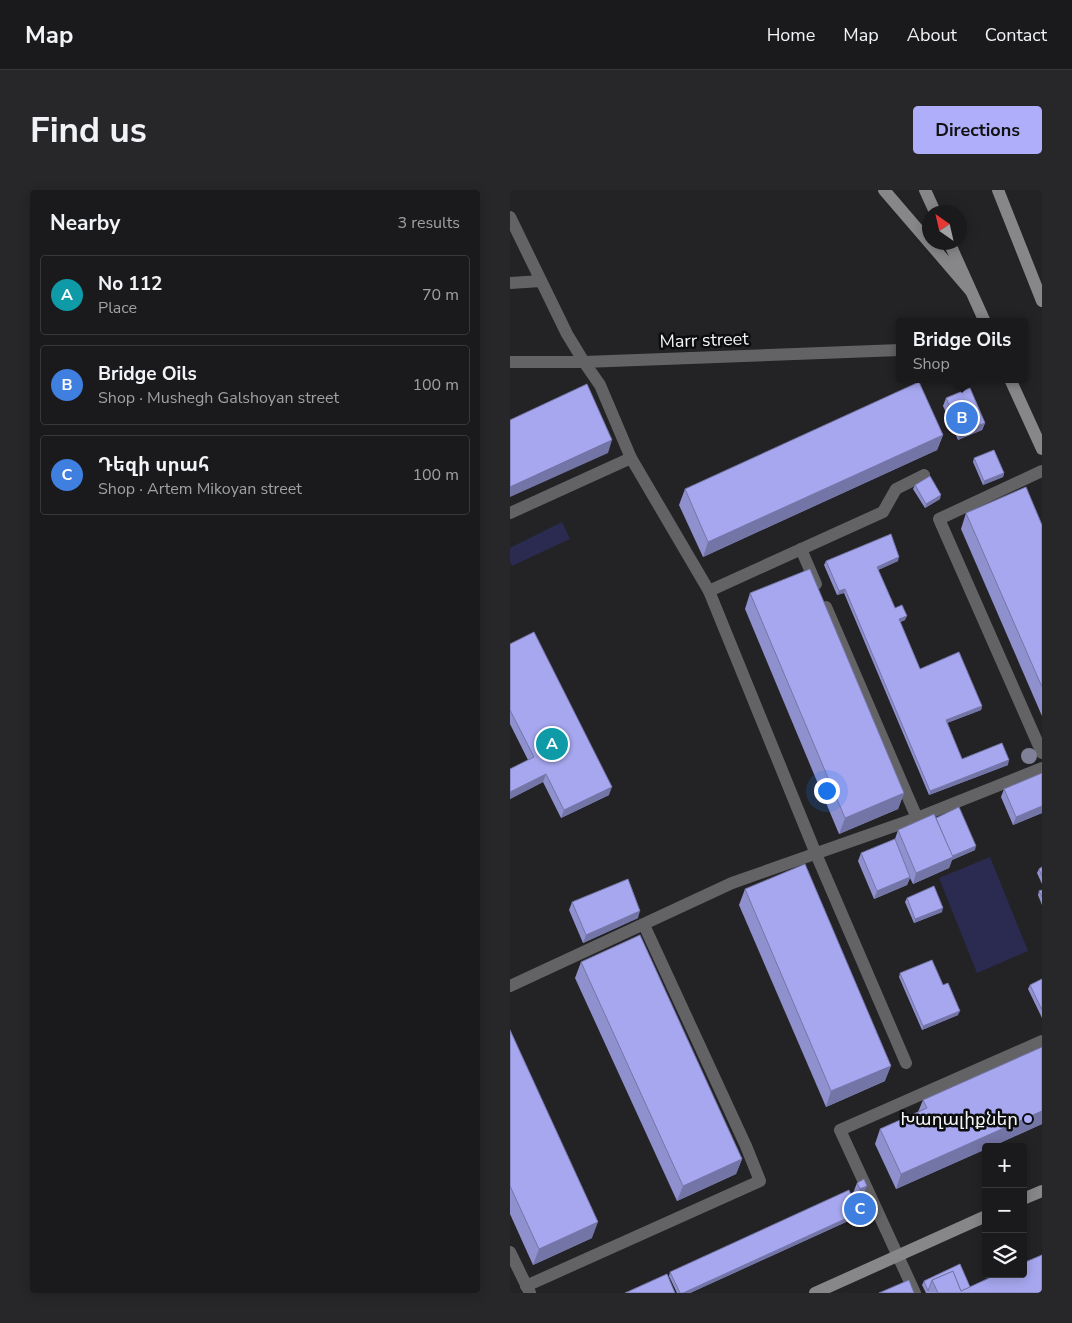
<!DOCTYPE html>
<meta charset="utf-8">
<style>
body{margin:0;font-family:"Nunito Sans","Noto Sans Armenian",sans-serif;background:#272729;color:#f1f3f6}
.controls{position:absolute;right:15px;bottom:15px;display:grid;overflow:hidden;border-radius:5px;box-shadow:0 2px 12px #0003}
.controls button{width:45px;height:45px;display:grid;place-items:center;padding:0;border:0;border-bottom:1px solid #38383b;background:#1a1a1c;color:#f1f3f6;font:25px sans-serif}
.compass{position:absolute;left:412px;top:15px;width:45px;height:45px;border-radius:50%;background:#1a1a1c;box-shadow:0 2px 12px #0003;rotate:326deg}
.you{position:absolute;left:316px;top:600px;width:18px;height:18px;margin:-12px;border:4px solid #fff;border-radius:50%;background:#1a73e8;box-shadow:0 0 0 8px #1a73e833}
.badge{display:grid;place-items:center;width:32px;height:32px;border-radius:50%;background:#aeaefb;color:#fff;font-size:16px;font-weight:700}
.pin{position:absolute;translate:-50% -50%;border:2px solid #fff;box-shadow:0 1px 5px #0006}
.popup{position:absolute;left:386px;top:128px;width:132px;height:65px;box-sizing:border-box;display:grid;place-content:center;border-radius:5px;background:#1a1a1c;filter:drop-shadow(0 1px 4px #0005);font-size:16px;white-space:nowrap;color:#9fa1a3}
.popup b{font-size:19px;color:#f1f3f6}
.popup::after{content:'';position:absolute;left:50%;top:100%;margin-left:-10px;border:10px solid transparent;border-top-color:#1a1a1c}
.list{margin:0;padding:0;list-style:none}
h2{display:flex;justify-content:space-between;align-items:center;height:65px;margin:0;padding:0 20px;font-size:21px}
h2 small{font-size:16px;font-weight:400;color:#9fa1a3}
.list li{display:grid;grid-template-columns:32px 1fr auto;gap:15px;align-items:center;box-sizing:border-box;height:80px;margin:0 10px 10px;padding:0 10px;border:1px solid #38383b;border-radius:5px}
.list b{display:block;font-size:19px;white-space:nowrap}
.list p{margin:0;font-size:16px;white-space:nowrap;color:#9fa1a3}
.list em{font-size:16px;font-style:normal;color:#9fa1a3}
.icon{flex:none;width:28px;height:28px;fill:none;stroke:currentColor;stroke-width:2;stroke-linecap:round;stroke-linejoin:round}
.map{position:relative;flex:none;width:532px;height:1103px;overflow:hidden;border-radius:5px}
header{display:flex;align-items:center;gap:30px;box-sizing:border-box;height:70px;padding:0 25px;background:#1a1a1c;border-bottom:1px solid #38383b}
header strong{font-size:24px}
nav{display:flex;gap:28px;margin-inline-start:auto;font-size:18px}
.intro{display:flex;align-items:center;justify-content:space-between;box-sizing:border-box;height:120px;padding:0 30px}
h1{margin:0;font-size:35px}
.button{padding:12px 22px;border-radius:5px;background:#aeaefb;color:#111;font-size:18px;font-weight:700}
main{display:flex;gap:30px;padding:0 30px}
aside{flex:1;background:#1a1a1c;border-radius:5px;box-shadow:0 2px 12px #0003}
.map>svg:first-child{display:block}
.green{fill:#2b2a51}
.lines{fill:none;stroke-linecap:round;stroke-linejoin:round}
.lane{stroke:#636365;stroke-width:12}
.street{stroke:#636365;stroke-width:12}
.secondary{stroke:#87878a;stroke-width:12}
.tree{fill:#808097}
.wall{fill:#8f90ce}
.shaded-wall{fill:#7475a7}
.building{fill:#a6a7ef;stroke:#7475a7}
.poi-dot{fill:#aeaefb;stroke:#0c0d0e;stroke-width:2}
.labels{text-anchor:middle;stroke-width:5;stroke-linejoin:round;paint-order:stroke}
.street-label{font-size:18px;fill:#f5f5f7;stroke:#0c0d0e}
.poi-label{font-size:18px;fill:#f5f5f7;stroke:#0c0d0e;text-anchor:end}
</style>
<header>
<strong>Map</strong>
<nav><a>Home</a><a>Map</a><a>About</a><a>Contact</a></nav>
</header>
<div class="intro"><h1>Find us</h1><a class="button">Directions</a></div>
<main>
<aside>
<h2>Nearby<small>3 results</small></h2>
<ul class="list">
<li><span class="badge" style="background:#0f9aa8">A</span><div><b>No 112</b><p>Place</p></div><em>70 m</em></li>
<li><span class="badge" style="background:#3f7fe0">B</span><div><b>Bridge Oils</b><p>Shop · Mushegh Galshoyan street</p></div><em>100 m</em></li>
<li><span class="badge" style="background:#3f7fe0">C</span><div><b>Դեզի սրահ</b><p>Shop · Artem Mikoyan street</p></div><em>100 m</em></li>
</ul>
</aside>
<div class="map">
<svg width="532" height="1103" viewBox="0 0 532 1103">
<rect width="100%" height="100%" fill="#232326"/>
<g class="green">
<path d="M 52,332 L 60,349 L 2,376 L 0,372 L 0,358 Z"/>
<path d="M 480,667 L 518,761 L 467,783 L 429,688 Z"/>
</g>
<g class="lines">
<g class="lane">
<path d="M 0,27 L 57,144 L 74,172 L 90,195 L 121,268 L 199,401 L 373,322 L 386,299 L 414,285"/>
<path d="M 0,93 L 31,91"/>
<path d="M 532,281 L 429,329 L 532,563"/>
<path d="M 0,323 L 121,268"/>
<path d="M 291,359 L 306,394"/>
<path d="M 199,401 L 306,664 L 396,873"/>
<path d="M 316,417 L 407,628"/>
<path d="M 0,1062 L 20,1103"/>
<path d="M 16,1096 L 250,991 L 236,956 L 134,735"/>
<path d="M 405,1103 L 330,940 L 532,851"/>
</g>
<g class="street">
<path d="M 0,172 L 74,172 L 390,160"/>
<path d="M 0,796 L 222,693 L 407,628 L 532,578"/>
</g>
<g class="secondary">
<path d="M 374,0 L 460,100"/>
<path d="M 415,0 L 425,22"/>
<path d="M 488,0 L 532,111"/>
<path d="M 439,52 L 475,132"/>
<path d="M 500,189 L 532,259"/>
<path d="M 513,1009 L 532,1001"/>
<path d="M 305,1103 L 476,1026"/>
</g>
</g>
<circle class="tree" cx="519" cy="566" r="8"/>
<g class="wall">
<path d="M 436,208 L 475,233 L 472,240 L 448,250 L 433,216 Z"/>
<path d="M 433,245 L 427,260 L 193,367 L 169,315 L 175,299 Z"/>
<path d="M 464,268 L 494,283 L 493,287 L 473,295 L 463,272 Z"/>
<path d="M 405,295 L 430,309 L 415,318 L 403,299 Z"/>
<path d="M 456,323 L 532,335 L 532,526 L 451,339 Z"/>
<path d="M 316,371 L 388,371 L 368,380 L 385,418 L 395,430 L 390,432 L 410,479 L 472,516 L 471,520 L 437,533 L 452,569 L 498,575 L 419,605 L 334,403 L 327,405 L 314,375 Z"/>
<path d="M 240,403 L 394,603 L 388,619 L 329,644 L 235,419 Z"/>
<path d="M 0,454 L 99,605 L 51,628 L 33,592 L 0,609 L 0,579 L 18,570 L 0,534 Z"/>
<path d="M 532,583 L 532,623 L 503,635 L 491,607 L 494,599 Z"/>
<path d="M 426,628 L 465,660 L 442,670 L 439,678 L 403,694 L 400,688 L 397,695 L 364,709 L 348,671 L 351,663 L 385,649 L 388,640 Z"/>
<path d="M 532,677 L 532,694 L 527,683 L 529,679 Z"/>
<path d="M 235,699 L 375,891 L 316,917 L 229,715 Z"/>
<path d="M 532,700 L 532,715 L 528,705 L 529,701 Z"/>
<path d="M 397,708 L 432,722 L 404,733 L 395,712 Z"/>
<path d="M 62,712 L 128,728 L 73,753 L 59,720 Z"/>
<path d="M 71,772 L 232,969 L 226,984 L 167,1011 L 65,788 Z"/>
<path d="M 390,783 L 433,795 L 448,825 L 412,840 L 389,787 Z"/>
<path d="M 532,789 L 532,828 L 518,799 L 520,795 Z"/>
<path d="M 0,840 L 82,1048 L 23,1075 L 0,1024 Z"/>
<path d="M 413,910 L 532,934 L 481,957 L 476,957 L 476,959 L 386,999 L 365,954 L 370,939 L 408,922 Z"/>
<path d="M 347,993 L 353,1006 L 346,1010 L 343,1003 Z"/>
<path d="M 344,1012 L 358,1022 L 180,1103 L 167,1103 L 159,1086 L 160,1082 Z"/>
<path d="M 450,1074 L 460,1097 L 532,1103 L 416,1103 L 412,1095 L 414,1091 Z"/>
</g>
<g class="shaded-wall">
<path d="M 475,233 L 472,240 L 448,250 L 451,242 Z"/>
<path d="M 433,245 L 427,260 L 193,367 L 198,352 Z"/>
<path d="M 102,250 L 98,263 L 0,307 L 0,297 Z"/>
<path d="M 494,283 L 493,287 L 473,295 L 474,291 Z"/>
<path d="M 431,305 L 430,309 L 415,318 L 416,314 Z"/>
<path d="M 389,367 L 388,371 L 366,381 L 367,377 Z"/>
<path d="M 335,399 L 334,403 L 327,405 L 329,401 Z"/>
<path d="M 397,426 L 395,430 L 388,433 L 389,429 Z"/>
<path d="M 472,516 L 471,520 L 434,534 L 436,530 Z"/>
<path d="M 499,570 L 498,575 L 419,605 L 420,601 Z"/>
<path d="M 36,584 L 33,592 L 0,609 L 0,602 Z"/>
<path d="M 102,597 L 99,605 L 51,628 L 54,620 Z"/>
<path d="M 394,603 L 388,619 L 329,644 L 335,628 Z"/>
<path d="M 532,616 L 532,623 L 503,635 L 506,627 Z"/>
<path d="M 466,656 L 465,660 L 442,670 L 439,678 L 403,694 L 406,683 L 441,667 Z"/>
<path d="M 400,687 L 397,695 L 364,709 L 367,701 Z"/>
<path d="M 433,718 L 432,722 L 404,733 L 405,729 Z"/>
<path d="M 130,721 L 128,728 L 73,753 L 76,745 Z"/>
<path d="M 450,821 L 448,825 L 412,840 L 413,836 Z"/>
<path d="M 381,876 L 375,891 L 316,917 L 321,901 Z"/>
<path d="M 532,921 L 532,934 L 481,957 L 476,957 L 476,959 L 386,999 L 391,984 Z"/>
<path d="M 232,969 L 226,984 L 167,1011 L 173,996 Z"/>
<path d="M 357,996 L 353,1006 L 346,1010 L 350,999 Z"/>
<path d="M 359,1018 L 358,1022 L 180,1103 L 173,1103 Z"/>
<path d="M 88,1032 L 82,1048 L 23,1075 L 29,1059 Z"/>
</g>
<g class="building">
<path d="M 409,192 L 433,245 L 198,352 L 175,299 Z"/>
<path d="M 77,194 L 102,250 L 0,297 L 0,230 Z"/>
<path d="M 460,198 L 475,233 L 451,242 L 436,208 Z"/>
<path d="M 484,260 L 494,283 L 474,291 L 464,268 Z"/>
<path d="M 420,286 L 431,305 L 416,314 L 405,295 Z"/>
<path d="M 516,297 L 532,335 L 532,497 L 456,323 Z"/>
<path d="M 381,344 L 389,367 L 367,377 L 385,418 L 392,415 L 397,426 L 389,429 L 410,479 L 449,462 L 472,516 L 436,530 L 452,569 L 492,553 L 499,570 L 420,601 L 335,399 L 329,401 L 316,371 Z"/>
<path d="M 300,379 L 394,603 L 335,628 L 240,403 Z"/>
<path d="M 24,442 L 102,597 L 54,620 L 36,584 L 0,602 L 0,579 L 24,567 L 0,520 L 0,454 Z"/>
<path d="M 532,583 L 532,616 L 506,627 L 494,599 Z"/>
<path d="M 449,617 L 466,656 L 442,666 L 426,628 Z"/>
<path d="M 424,624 L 443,667 L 406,683 L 388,640 Z"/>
<path d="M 385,649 L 400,687 L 367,701 L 351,663 Z"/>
<path d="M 295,674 L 381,876 L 321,901 L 235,699 Z"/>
<path d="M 532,677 L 532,686 L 529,679 Z"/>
<path d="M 118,689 L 130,721 L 76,745 L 62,712 Z"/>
<path d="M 424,696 L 433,718 L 405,729 L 397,708 Z"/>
<path d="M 532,700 L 532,707 L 529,701 Z"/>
<path d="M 130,745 L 232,969 L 173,996 L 71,772 Z"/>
<path d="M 422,770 L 433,795 L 438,793 L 450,821 L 413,836 L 390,783 Z"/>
<path d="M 532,789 L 532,820 L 520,795 Z"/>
<path d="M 0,840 L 88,1032 L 29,1059 L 0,996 Z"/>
<path d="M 532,857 L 532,921 L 391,984 L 370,939 L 417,918 L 413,910 Z"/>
<path d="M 354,989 L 357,996 L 350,999 L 347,993 Z"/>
<path d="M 339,1000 L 344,1012 L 354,1007 L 359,1018 L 173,1103 L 170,1103 L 160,1082 Z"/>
<path d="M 532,1065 L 532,1103 L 428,1103 L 422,1090 L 443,1081 L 451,1101 L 488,1084 L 513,1084 L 513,1073 Z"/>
<path d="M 450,1074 L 460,1097 L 451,1101 L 443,1081 L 422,1090 L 418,1101 L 414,1091 Z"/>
<path d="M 157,1084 L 165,1103 L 115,1103 Z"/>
<path d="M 399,1090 L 404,1103 L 369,1103 Z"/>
</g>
<circle class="poi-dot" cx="518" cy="929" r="5"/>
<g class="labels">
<g class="street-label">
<text transform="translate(194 150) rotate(-2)" y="6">Marr street</text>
</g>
<g class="poi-label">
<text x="508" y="935">Խաղալիքներ</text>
</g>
</g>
</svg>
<div class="controls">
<button>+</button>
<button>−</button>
<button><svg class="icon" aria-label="layers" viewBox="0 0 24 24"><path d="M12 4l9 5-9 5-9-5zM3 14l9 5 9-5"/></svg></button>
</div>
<svg class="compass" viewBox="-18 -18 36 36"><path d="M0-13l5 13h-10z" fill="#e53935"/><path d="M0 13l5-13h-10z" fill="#9fa1a3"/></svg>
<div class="you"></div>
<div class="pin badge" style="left:42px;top:554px;background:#0f9aa8">A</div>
<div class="pin badge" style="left:452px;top:228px;background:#3f7fe0">B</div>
<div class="popup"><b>Bridge Oils</b>Shop</div>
<div class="pin badge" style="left:350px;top:1019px;background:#3f7fe0">C</div>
</div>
</main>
